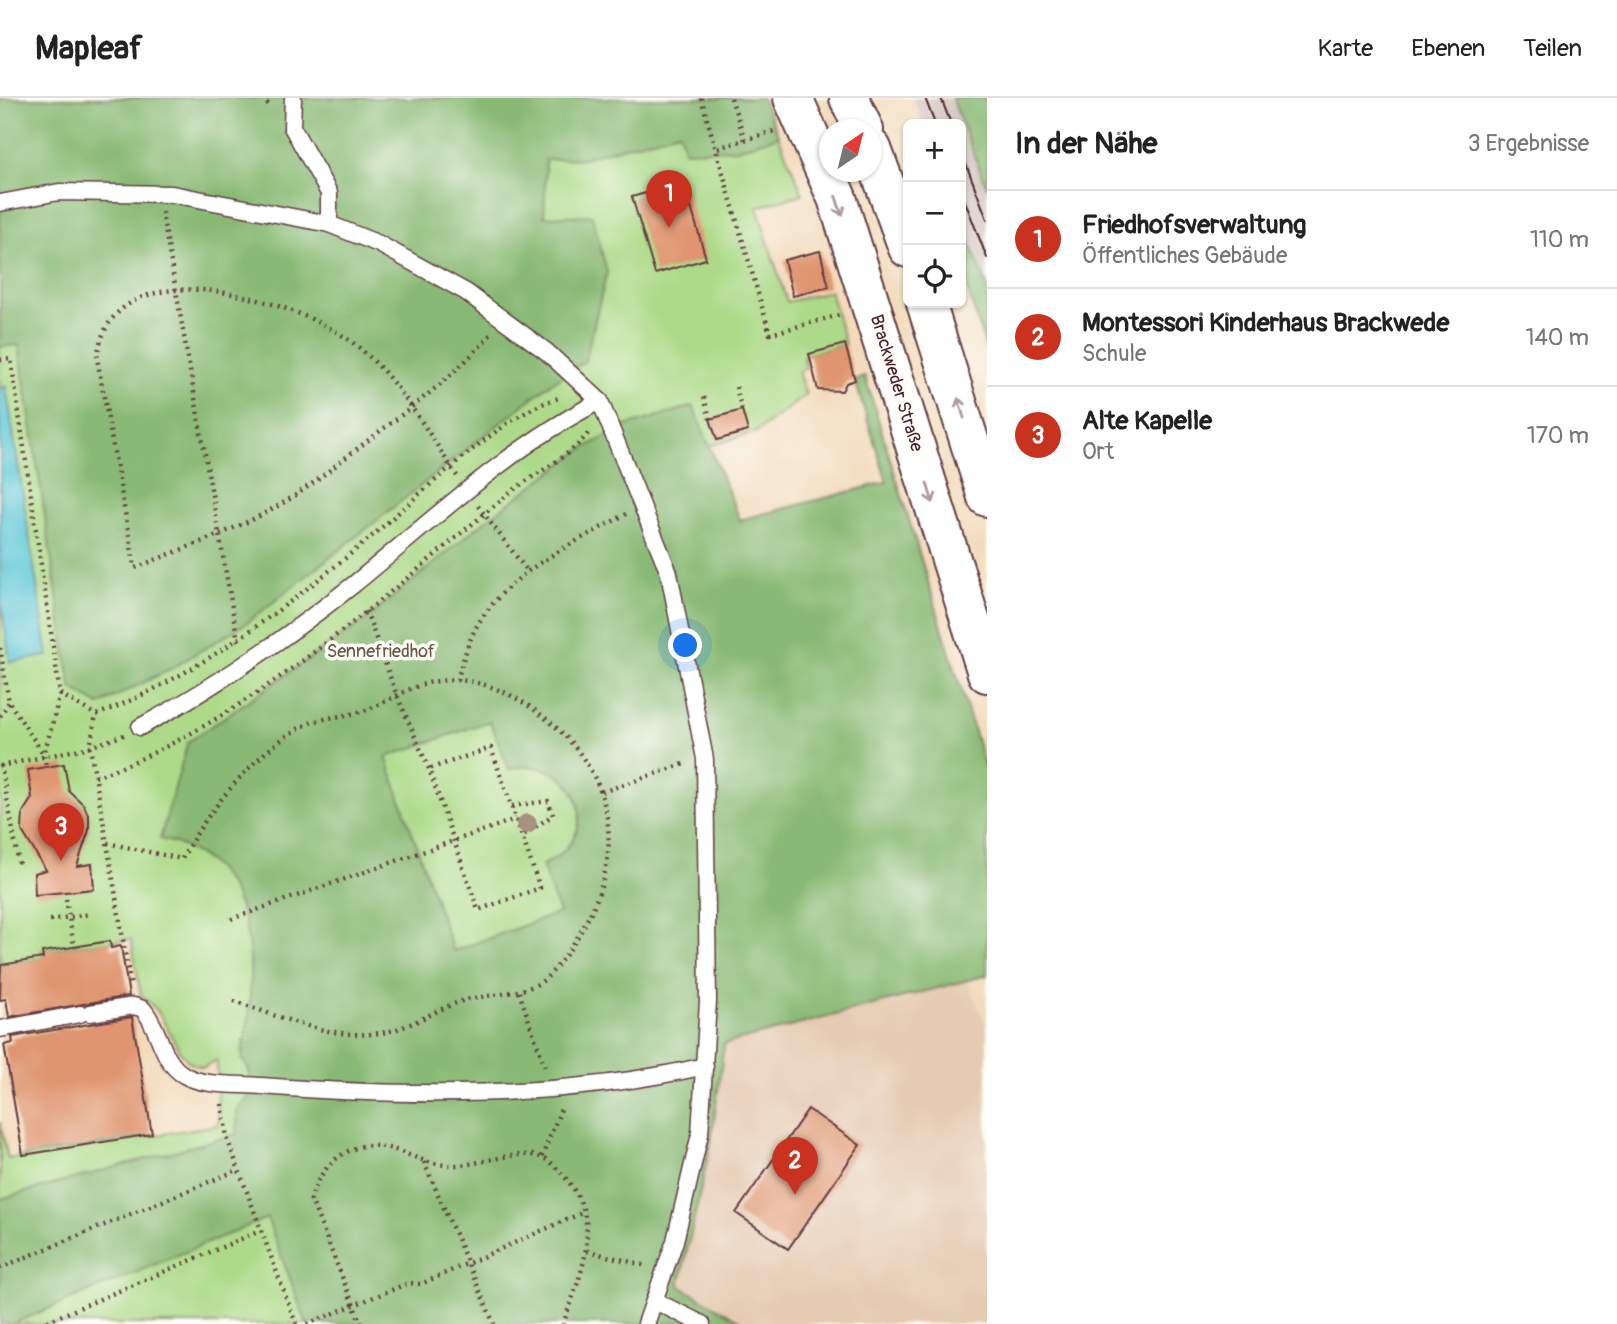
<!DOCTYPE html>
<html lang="de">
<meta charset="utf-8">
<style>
body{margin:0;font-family:Pangolin,sans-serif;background:#f2f2f2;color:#222}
.controls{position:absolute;right:21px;top:21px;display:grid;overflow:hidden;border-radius:10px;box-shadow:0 2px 5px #0004}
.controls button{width:63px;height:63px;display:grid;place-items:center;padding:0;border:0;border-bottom:2px solid #e0e0e0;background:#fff;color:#222;font:35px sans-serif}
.compass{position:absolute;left:819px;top:21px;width:63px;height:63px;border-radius:50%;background:#fff;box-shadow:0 2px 5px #0004;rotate:35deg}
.you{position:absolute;left:686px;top:548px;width:24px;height:24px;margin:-18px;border:5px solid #fff;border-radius:50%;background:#1a73e8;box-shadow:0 0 0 10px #1a73e833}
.badge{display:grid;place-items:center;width:46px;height:46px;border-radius:50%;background:#c8321e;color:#fff;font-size:23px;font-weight:700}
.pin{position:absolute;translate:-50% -58px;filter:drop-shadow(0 2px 4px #0008)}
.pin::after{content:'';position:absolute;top:37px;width:24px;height:21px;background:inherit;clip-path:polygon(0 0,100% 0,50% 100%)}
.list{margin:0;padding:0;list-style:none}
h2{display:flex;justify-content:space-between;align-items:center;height:91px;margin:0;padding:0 28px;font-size:30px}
h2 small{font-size:23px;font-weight:400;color:#767676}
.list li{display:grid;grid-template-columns:46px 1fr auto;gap:21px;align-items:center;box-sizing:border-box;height:98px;padding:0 28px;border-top:2px solid #e0e0e0}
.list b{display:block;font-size:26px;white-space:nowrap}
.list p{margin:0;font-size:23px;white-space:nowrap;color:#767676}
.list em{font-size:23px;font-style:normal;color:#767676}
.icon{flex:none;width:38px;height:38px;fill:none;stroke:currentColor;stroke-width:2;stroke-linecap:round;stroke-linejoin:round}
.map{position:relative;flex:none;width:987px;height:1226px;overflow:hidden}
header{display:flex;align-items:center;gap:42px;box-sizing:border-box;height:98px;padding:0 35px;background:#fff;border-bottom:2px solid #e0e0e0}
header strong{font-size:33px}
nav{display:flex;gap:38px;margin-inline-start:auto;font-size:24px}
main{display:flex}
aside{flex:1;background:#fff}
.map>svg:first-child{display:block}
.built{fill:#e5cbb2}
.industrial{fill:#cdc2b9}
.green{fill:#acda88;stroke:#7b7c5a;stroke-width:2}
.forest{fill:#89ba74;stroke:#6a6c50;stroke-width:2;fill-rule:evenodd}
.water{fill:#5dc8d6;stroke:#547480;stroke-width:2}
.building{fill:#df9570}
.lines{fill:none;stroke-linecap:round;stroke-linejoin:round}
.lane-casing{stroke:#633b40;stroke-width:19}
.secondary-casing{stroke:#633b40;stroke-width:42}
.path{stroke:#633b40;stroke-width:4.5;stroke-dasharray:2 5;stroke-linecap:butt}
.lane{stroke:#fff;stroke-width:16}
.secondary{stroke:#fff;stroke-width:38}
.tram{stroke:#4a1f2b;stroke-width:2}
.tree{fill:#a6927b}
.oneway{stroke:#ae9aa0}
.labels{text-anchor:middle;stroke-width:7;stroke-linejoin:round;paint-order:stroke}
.street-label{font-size:18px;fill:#4a1f2b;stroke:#fdfcf7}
.park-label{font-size:18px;fill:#675747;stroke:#fdfcf7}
</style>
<header>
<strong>Mapleaf</strong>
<nav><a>Karte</a><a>Ebenen</a><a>Teilen</a></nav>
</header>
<main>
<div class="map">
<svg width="987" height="1226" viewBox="0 0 987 1226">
<rect width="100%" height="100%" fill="#fdfcf7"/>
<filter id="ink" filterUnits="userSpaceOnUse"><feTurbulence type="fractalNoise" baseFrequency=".0143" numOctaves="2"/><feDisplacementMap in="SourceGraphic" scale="14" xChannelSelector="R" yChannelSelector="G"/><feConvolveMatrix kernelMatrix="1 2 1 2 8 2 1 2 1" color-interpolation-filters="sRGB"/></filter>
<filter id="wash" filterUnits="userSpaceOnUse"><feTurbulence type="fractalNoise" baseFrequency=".00686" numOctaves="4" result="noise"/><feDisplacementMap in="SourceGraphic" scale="28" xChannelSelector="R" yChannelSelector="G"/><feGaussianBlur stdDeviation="1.57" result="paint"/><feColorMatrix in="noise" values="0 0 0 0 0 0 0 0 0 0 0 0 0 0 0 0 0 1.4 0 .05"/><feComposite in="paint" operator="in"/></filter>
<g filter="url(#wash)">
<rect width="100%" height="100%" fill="#f2daba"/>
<path class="built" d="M 967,882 L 987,930 L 987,1226 L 746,1226 L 679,1189 L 711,1044 L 724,946 Z"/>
<path class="industrial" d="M 913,0 L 952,0 L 987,90 L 987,188 L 961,122 L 961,26 L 923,26 Z"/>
<path class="green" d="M 0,0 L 762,0 L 803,96 L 757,109 L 787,204 L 830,193 L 845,246 L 803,258 L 806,270 L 798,274 L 806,297 L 756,334 L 709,348 L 740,422 L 887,384 L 855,282 L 865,279 L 987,676 L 987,877 L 724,946 L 711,1044 L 679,1188 L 746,1226 L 0,1226 L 0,1024 L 8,1061 L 218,1027 L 217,962 L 202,970 L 189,964 L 181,955 L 157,912 L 141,897 L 131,841 L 42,852 L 43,860 L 2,867 L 0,876 Z"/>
<g class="forest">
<path d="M 0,0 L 762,0 L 779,38 L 737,51 L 685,53 L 679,34 L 582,60 L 546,62 L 544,119 L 592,117 L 607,174 L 585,263 L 550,286 L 248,524 L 172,570 L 99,607 L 71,590 L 19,247 L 0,249 Z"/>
<path d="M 952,0 L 987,0 L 987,90 Z"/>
<path d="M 961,122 L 987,188 L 987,254 L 961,171 Z"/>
<path d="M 865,279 L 987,676 L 987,877 L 724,946 L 711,1044 L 679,1188 L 746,1226 L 307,1226 L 267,1120 L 12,1226 L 0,1226 L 0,1101 L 237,1036 L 237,1011 L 248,1000 C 248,992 251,980 249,973 C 248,967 243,966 242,959 C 242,945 248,931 249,917 C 255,841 247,760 160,741 L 188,644 L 364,523 L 486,422 L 584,350 L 626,328 L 693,308 L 740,422 L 887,384 L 855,282 ZM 490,623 L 509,671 C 579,654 609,737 542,767 L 559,815 L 453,853 L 386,659 Z"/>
</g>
<path class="water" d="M 6,289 L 48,558 L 10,564 L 0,497 L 0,290 Z"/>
<g id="blocks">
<g class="building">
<path d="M 684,84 L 706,161 L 655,176 L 632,99 Z"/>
<path d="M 820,153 L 829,189 L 793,198 L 784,162 Z"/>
<path d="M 845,246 L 855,282 L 846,285 L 842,293 L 818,292 L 809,256 Z"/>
<path d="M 742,312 L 748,333 L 717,342 L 710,321 Z"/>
<path d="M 64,666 L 69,693 L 84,707 L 89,719 L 89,732 L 77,768 L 92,766 L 94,791 L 35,797 L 34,775 L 46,772 L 22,733 L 23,714 L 32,700 L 28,672 Z"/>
<path d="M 110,843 L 111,850 L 121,848 L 129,898 L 9,919 L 6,901 L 0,902 L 1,867 L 43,860 L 42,854 Z"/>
<path d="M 132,919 L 152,1036 L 23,1057 L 4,947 L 13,945 L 12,939 Z"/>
<path d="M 808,1011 L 860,1047 L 788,1151 L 736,1115 Z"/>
</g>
</g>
</g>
<g filter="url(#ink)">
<use href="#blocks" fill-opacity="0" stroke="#633b40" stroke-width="2"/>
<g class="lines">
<defs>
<g id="lane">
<path d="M 293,0 L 292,29 L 329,95 L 329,126"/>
<path d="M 0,105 L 59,94 L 172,96 L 329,126 L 379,146 L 466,194 L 547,254 L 600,303 L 669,475 L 705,661 L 708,903 L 700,1036 L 675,1143 L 646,1226"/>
<path d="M 140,629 C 216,589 286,540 353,487 C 433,422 508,350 600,303"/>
<path d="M 90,915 L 134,908 L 143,911 C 160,930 161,964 184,977 C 204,989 239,986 262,988 C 407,999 563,1001 705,968"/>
<path d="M 0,931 L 80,916"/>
<path d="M 655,1203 L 702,1226"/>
</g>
<g id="secondary">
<path d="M 793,0 L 837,100 L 987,575"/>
<path d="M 849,0 L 864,32"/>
<path d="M 872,51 L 908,150"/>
<path d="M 926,205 L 987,399"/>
</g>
</defs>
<use href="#lane" class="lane-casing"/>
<use href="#secondary" class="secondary-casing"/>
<g class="path">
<path d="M 262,0 L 271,9"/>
<path d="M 701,0 L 770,236 L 843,216"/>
<path d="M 731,0 L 745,42"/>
<path d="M 718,50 L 774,33"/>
<path d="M 162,114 L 238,543"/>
<path d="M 0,262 L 11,261 L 60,596 L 44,657 L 46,669"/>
<path d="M 736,289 L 742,312"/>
<path d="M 704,299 L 710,321"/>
<path d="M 457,378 C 426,332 397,278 352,244 C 292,200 111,145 97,260 L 135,470 C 181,451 232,434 276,409 C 307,392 334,368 362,347 C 408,312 453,280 491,236"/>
<path d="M 478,408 L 528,474"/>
<path d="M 366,513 L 396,595 L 429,671 L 478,812 L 540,790 L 491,650 L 429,671"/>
<path d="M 0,550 L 9,604 L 44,657"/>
<path d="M 457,582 C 463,563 468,543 478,526 C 511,472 573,446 626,416"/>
<path d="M 60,596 L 96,617"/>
<path d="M 0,618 L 9,604"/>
<path d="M 1,667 L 19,766"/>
<path d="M 0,668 L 90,649 L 124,637"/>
<path d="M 95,679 C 247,626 387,495 511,394 C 531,378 579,353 590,332"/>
<path d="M 602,694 L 687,665"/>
<path d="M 512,708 L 548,703 L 553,717 L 522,738"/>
<path d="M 107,745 L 131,889"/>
<path d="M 66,801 L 74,848"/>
<path d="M 231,821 L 516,721"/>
<path d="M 50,822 L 90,816"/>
<path d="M 519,894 L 546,972"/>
<path d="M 234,903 C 281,919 340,946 390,933 C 415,927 435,912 459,904 C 485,895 527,898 546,880 C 562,865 576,843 586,824 C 627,747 612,673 544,619 C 520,600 488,583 456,582 C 416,582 404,596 371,610 C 353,618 332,618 313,624 C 264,642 205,715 182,761 L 107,745 L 90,649 L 96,617 C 198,578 288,508 372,438 C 415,401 508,311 560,300"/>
<path d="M 222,1006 L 227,1040 L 296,1226"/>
<path d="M 542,1059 L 561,1011"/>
<path d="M 424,1064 L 494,1226"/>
<path d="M 587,1153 L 647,1168"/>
<path d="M 0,1170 L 238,1072"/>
<path d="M 41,1226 L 260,1133"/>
<path d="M 307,1226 L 409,1185 L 421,1186 L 584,1114"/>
<path d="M 361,1226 L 311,1102 C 316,1078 334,1056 359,1049 C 388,1041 417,1066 447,1067 C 476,1069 502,1055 531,1057 C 546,1058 553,1066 562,1076 C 606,1124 582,1173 563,1226"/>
</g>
<use href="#lane" class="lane"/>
<use href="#secondary" class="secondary"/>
<g class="tram">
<path d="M 925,0 L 935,26"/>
<path d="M 941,0 L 951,26"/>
<path d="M 961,53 L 987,121"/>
<path d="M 961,93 L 987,160"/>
</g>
</g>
<circle class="tree" cx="527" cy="726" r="10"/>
<defs><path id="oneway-shaft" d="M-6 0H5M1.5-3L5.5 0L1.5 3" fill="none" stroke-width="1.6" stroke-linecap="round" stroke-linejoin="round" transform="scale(1.75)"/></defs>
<g class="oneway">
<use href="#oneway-shaft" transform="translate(839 108) rotate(71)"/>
<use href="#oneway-shaft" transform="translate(961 310) rotate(-107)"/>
<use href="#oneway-shaft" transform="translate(930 395) rotate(73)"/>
</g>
</g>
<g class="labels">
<g class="street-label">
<text transform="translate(897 285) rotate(73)" y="6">Brackweder Straße</text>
</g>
<g class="park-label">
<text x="381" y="559">Sennefriedhof</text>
</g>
</g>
</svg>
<div class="controls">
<button>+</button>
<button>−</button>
<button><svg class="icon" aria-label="locate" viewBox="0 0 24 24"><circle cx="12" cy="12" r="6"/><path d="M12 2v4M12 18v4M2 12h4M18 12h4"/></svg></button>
</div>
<svg class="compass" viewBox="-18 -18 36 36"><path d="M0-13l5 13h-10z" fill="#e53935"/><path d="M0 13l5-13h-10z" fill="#767676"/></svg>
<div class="you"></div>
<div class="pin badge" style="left:669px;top:130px">1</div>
<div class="pin badge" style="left:795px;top:1097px">2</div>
<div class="pin badge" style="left:61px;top:763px">3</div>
</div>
<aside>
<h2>In der Nähe<small>3 Ergebnisse</small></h2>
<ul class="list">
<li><span class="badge">1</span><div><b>Friedhofsverwaltung</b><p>Öffentliches Gebäude</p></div><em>110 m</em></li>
<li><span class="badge">2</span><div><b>Montessori Kinderhaus Brackwede</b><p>Schule</p></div><em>140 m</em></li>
<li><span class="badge">3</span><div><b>Alte Kapelle</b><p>Ort</p></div><em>170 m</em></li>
</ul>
</aside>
</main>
